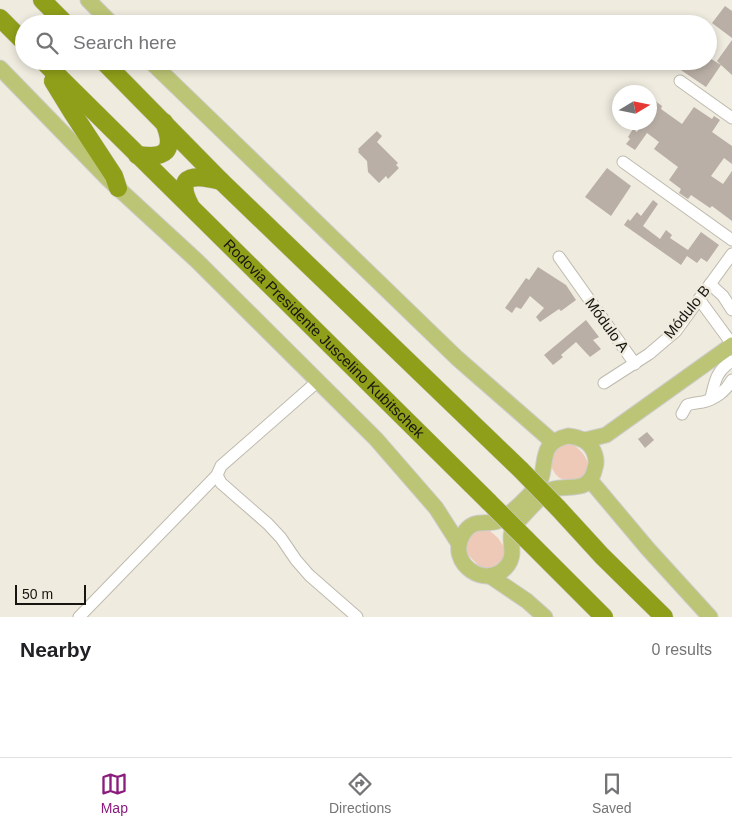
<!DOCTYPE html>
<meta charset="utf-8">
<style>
body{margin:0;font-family:Arial,sans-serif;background:#f6f6f6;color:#202124}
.compass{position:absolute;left:612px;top:85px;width:45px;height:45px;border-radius:50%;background:#fff;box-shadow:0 2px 8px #0003;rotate:80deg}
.scale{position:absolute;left:15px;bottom:12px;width:71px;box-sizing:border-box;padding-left:5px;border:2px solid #161510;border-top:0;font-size:14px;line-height:18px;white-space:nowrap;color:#161510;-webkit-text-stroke:4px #efebdf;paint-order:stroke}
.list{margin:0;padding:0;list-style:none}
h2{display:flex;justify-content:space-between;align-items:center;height:65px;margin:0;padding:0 20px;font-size:21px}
h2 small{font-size:16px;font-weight:400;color:#757577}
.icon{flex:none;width:28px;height:28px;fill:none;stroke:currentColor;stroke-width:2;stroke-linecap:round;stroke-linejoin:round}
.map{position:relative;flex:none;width:732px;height:617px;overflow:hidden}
.search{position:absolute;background:#fff;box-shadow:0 2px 8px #0003;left:15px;right:15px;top:15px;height:55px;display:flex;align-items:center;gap:12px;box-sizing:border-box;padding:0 18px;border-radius:28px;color:#757577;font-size:19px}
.sheet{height:140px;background:#fff}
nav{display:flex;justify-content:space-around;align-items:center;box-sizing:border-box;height:70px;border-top:1px solid #e0e0e0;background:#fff;font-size:14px;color:#757577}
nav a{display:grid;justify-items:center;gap:2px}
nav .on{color:#8b1b7d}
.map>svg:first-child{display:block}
.green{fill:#efc9b8}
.building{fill:#b9afa6}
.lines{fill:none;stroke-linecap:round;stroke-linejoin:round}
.minor-casing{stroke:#bebaae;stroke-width:13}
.major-casing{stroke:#ccccca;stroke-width:17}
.highway-casing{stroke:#ccccca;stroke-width:19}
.minor{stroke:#fff;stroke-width:11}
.major{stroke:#bcc575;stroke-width:15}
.highway{stroke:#8f9f19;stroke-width:18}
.highway-bridge-casing{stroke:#ccccca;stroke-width:19;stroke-linecap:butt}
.highway-bridge{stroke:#8f9f19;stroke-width:18}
.labels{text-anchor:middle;stroke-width:5;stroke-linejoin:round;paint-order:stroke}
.street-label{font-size:15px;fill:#161510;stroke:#efebdf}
</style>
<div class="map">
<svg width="732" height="617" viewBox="0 0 732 617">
<rect width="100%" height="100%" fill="#efebdf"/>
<g class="green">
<path d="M 571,443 C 585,453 592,462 586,479 C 564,481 555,483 549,458 L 557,444 Z"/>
<path d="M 478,531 L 490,531 L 498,538 L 504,547 L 506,555 L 500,568 L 482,569 L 467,554 L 464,548 L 470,536 Z"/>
</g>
<g class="building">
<path d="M 725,6 L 732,11 L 732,38 L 712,23 Z"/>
<path d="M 732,40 L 732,75 L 721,65 L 706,87 L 678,68 L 682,61 L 708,61 L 708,57 L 721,65 L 717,61 Z"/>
<path d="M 654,100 L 662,106 L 661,109 L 682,124 L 694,107 L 712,119 L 714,116 L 720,120 L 712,132 L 732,146 L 732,164 L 724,158 L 711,176 L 723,184 L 732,171 L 732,221 L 712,206 L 710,208 L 691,195 L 688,199 L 679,193 L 681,189 L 669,180 L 678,167 L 654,149 L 659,142 L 647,133 L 635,150 L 626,144 L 630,139 L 628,137 L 633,129 L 637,132 L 643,122 L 650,122 L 650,107 Z"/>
<path d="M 377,131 L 382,136 L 377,142 L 398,163 L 396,165 L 399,168 L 388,179 L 386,176 L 379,183 L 368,172 L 367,161 L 358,152 L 359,151 L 358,149 Z"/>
<path d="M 607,168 L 631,186 L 611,216 L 585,197 Z"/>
<path d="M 653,200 L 658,204 L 643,226 L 660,239 L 666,230 L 672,235 L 670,238 L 688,250 L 701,232 L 719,245 L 707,262 L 701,258 L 697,263 L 687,256 L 681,265 L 624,225 L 628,219 L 630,221 L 637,212 L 641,216 Z"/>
<path d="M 538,267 L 566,285 L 576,300 L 561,311 L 559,309 L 540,322 L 536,317 L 544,308 L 530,296 L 521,309 L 516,307 L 512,313 L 505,308 L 526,278 L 529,280 Z"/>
<path d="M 586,320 L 599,337 L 593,340 L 601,349 L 590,357 L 576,342 L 561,355 L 563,357 L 553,365 L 544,355 Z"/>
<path d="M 647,432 L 654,440 L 645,448 L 638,439 Z"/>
</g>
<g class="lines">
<defs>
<g id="minor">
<path d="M 680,81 L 732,118"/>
<path d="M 623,162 L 732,240"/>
<path d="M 559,257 L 635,364"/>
<path d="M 710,284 L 723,296 L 732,310"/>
<path d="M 699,299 L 732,344"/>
<path d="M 318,381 L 221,466 L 217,475 L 221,483 L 268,524 L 281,538 L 296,560 L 309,575 L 357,617"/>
<path d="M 604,383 L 649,354 L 676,331 L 732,254"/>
<path d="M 711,398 C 715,381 716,371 732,361"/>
<path d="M 682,414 L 687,405 C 692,403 697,403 703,402 C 715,399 726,391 732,380"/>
<path d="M 79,617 L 217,475"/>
</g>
<g id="major">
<path d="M 88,0 L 112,24"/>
<path d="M 150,61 L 457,358 L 553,442"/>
<path d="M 0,68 L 108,179 L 196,260 L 376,439 L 436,508 L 459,544"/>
<path d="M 568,436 C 579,437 588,440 593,450 C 596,456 597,462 595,468 C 589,497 564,482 548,491 C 544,493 518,521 514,526 C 506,540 518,552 507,566 C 487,591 447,564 462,536 C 473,516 486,526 498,521 C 511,515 523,501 533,491 C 553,472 532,444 568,436 Z"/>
<path d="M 585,440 L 606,435 L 732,345"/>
<path d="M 590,480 L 648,549 L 710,617"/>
<path d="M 490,576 L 527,601 L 545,617"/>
</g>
<g id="highway">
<path d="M 42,0 L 66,24"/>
<path d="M 0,18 L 24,42"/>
<path id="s1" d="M 43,61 L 489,502"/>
<path d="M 103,61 L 221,181 L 521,470"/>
<path d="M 53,81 L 72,112 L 114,176 L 118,188"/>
<path d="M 137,155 C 166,159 176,151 164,122"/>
<path d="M 190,205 C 173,172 198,175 221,181"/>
<path d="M 558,508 L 602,556 L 664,617"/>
<path d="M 526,539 L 604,617"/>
</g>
</defs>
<use href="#minor" class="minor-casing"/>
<use href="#major" class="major-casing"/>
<use href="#highway" class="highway-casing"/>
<use href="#minor" class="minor"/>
<use href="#major" class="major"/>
<use href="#highway" class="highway"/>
<defs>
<g id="highway-bridge">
<path d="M 521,470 L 558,508"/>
<path d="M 489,502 L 526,539"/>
</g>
</defs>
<use href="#highway-bridge" class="highway-bridge-casing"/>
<use href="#highway-bridge" class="highway-bridge"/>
</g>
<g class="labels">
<g class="street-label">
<text transform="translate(687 312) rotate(-51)" y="5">Módulo B</text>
<text transform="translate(607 325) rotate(54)" y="5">Módulo A</text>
<text dy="5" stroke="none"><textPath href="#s1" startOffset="395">Rodovia Presidente Juscelino Kubitschek</textPath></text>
</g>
</g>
</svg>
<svg class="compass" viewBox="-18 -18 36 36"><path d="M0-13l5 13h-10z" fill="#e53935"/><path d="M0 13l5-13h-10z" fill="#757577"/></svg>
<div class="scale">50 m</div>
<div class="search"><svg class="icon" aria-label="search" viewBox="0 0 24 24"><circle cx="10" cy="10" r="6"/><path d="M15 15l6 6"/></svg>Search here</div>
</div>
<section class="sheet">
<h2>Nearby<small>0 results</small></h2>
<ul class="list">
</ul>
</section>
<nav>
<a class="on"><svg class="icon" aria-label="map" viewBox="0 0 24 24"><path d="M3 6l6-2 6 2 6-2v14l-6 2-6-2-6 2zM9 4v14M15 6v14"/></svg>Map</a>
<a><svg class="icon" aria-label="directions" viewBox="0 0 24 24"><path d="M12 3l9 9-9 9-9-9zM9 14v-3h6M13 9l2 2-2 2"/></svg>Directions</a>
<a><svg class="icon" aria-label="saved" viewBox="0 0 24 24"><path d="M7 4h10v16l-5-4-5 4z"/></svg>Saved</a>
</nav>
